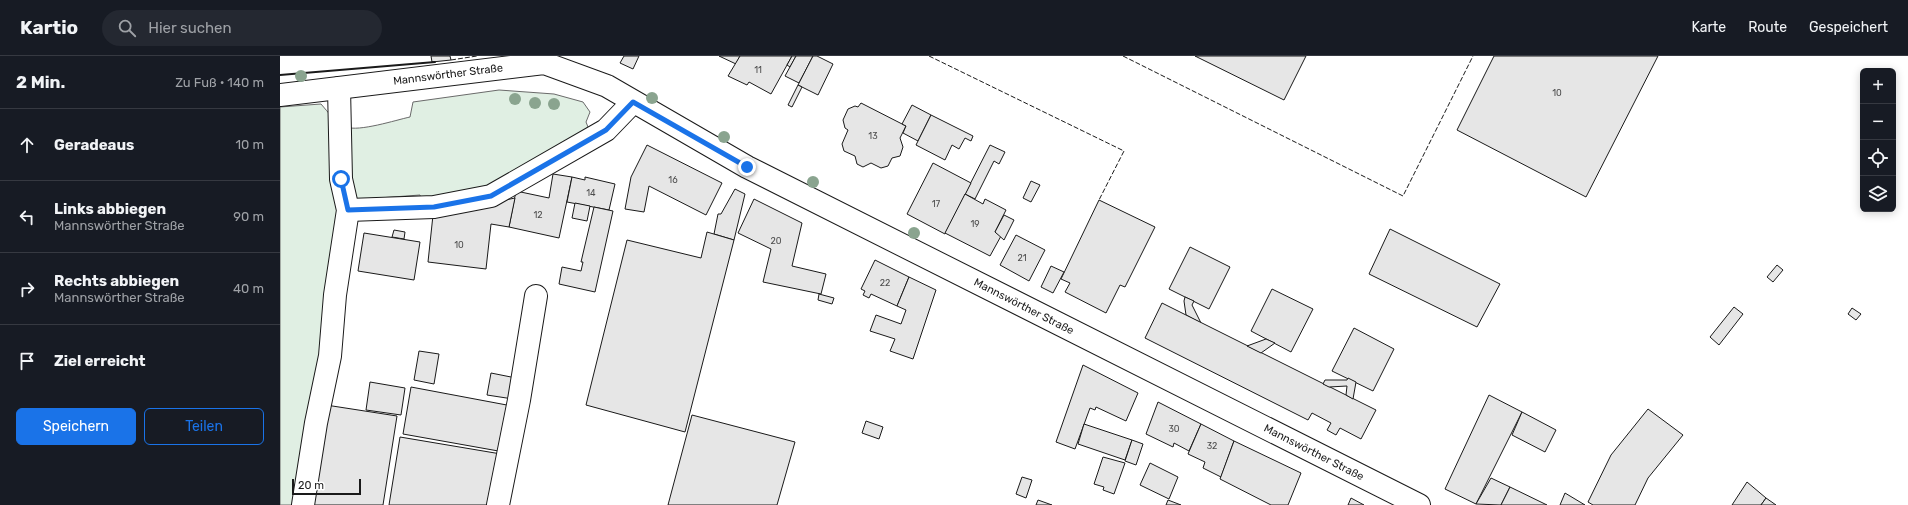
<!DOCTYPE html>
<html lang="de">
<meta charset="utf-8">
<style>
body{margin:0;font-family:Rubik,sans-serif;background:#242831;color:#f1f3f6}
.controls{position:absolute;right:12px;top:12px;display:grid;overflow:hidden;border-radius:6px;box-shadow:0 2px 10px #0003}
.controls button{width:36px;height:36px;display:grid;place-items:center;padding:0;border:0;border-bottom:1px solid #363941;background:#171b24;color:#f1f3f6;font:20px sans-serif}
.scale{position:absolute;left:12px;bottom:10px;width:69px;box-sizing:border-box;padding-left:4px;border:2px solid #1a1a1a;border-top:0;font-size:11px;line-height:14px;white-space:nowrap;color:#1a1a1a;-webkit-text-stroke:3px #fff;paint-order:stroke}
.stop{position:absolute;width:12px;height:12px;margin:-9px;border:3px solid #1a73e8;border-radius:50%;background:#fff}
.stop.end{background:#1a73e8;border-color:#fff;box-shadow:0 1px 4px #0008}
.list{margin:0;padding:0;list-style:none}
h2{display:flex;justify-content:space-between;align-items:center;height:52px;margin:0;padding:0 16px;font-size:17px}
h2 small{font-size:13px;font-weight:400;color:#9ea1a6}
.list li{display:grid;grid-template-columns:26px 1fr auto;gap:12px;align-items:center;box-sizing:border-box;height:72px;padding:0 16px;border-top:1px solid #363941}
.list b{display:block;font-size:15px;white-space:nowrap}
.list p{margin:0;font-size:13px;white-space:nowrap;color:#9ea1a6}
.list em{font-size:13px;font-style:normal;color:#9ea1a6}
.actions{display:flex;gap:8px;padding:12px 16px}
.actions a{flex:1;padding:9px 0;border:1px solid #1a73e8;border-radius:6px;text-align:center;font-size:14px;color:#1a73e8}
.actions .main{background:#1a73e8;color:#fff}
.icon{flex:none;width:22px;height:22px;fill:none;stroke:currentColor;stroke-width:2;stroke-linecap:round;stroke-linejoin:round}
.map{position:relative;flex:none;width:1628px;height:449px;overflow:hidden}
header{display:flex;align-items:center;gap:24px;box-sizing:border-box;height:56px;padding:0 20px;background:#171b24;border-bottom:1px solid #363941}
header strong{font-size:19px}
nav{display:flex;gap:22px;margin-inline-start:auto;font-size:14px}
.search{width:280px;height:36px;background:#242831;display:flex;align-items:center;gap:10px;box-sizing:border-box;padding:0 14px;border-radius:22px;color:#9ea1a6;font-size:15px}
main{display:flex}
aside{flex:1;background:#171b24}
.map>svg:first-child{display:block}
.green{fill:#e0efe3;stroke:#6a6a6a}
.building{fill:#e6e6e6;stroke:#1a1a1a}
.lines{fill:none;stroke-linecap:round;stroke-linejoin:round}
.minor-casing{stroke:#1a1a1a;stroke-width:24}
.minor{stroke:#fff;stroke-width:22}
.fence{stroke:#1a1a1a;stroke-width:1;stroke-dasharray:5 2;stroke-linecap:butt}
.wall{stroke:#1a1a1a;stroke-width:2}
.tree{fill:#8aa48f}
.route{stroke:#1a73e8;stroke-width:5}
.labels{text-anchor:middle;stroke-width:3;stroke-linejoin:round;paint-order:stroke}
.number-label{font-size:9px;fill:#4d4d4d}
.street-label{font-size:11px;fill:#1a1a1a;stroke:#fff}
</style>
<header>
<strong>Kartio</strong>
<div class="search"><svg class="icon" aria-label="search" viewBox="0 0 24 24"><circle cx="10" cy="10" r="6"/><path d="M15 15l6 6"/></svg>Hier suchen</div>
<nav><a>Karte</a><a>Route</a><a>Gespeichert</a></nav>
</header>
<main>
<aside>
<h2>2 Min.<small>Zu Fuß · 140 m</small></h2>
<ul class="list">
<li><svg class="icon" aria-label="ahead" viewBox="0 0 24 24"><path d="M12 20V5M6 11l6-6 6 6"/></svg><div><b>Geradeaus</b></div><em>10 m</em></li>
<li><svg class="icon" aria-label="left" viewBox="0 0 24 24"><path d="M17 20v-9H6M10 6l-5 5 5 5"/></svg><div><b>Links abbiegen</b><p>Mannswörther Straße</p></div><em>90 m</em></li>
<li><svg class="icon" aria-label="right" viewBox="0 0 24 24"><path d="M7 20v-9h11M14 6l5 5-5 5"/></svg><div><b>Rechts abbiegen</b><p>Mannswörther Straße</p></div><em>40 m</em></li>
<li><svg class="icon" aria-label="arrive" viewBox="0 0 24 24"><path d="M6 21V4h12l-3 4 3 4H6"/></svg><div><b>Ziel erreicht</b></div></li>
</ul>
<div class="actions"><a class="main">Speichern</a><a>Teilen</a></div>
</aside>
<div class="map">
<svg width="1628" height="449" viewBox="0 0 1628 449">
<rect width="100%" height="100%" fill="#fff"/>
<path class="green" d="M 219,34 L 274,38 L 303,46 L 310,56 L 306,66 L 308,71 L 287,88 L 206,132 L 142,146 L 140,139 L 85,143 L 57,155 L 24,449 L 0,449 L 0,51 L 41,48 C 48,56 55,66 66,71 C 79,76 116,64 130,61 L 133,46 Z"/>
<g class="building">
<path d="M 151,0 L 170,0 L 171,4 L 152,6 Z"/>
<path d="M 344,0 L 359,0 L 353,13 L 340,7 Z"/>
<path d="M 439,0 L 460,0 L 456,8 Z"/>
<path d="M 460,0 L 512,0 L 491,38 L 469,26 L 467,29 L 448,20 Z"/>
<path d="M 512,0 L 516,0 L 510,11 L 507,9 Z"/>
<path d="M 516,0 L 533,0 L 519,27 L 505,20 Z"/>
<path d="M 533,0 L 537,0 L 553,8 L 538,39 L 518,29 Z"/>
<path d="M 915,0 L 1026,0 L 1004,44 Z"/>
<path d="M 1214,0 L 1378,0 L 1306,141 L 1177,74 Z"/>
<path d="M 518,29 L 522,31 L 512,51 L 508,49 Z"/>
<path d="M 581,47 L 626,70 L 620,82 L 623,91 L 620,100 L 612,102 L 608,110 L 601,112 L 591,107 L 583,111 L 577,108 L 575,100 L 564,95 L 562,88 L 568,74 L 565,72 L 563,64 L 568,53 L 575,50 L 578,51 Z"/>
<path d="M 632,49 L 651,59 L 638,85 L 623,77 L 626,70 L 622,68 Z"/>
<path d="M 651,59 L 693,80 L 691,85 L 685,82 L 679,93 L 672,89 L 665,104 L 636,89 Z"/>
<path d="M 367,89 L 442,127 L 426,159 L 369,130 L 364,156 L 345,153 L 351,121 Z"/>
<path d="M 710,89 L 725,96 L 719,108 L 714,105 L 695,143 L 685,138 Z"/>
<path d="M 653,107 L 691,127 L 665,178 L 627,158 Z"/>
<path d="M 273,118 L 292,121 L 279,182 L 229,171 L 236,135 L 269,142 Z"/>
<path d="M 292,121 L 305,124 L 305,121 L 335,128 L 329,154 L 287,146 Z"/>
<path d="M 751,125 L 760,129 L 751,146 L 743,142 Z"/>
<path d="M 455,133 L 465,138 L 454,184 L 434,178 L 438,158 L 441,158 Z"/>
<path d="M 685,138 L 703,148 L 705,143 L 726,154 L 715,176 L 721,180 L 710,200 L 665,177 Z"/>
<path d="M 235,142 L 229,171 L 211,168 L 206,213 L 148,206 L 153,159 Z"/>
<path d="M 474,143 L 522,167 L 512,210 L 546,218 L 541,238 L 483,226 L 491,193 L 458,177 Z"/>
<path d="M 819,144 L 875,171 L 845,231 L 840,229 L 826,257 L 785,236 L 790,227 L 781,223 Z"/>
<path d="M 295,147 L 310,150 L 307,165 L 292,162 Z"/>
<path d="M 314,151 L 333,155 L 315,236 L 279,228 L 282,211 L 301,215 L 303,206 L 301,206 Z"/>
<path d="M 724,159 L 734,164 L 724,184 L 715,176 Z"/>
<path d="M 1110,173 L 1220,228 L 1197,271 L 1089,218 Z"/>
<path d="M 114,174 L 125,176 L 124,183 L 112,181 Z"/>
<path d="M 427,176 L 454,184 L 405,376 L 306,349 L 347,184 L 421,202 Z"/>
<path d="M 84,177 L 140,186 L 134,224 L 78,215 Z"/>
<path d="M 736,179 L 765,194 L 749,225 L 720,209 Z"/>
<path d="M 910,191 L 950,211 L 929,253 L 889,233 Z"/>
<path d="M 595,204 L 629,221 L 617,250 L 591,238 L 589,242 L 583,239 L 585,235 L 581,233 Z"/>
<path d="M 1497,209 L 1503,214 L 1493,226 L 1487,221 Z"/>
<path d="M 771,210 L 784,216 L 773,237 L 761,231 Z"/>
<path d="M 629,221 L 656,234 L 633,303 L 610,295 L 615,283 L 590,275 L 596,259 L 621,268 L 626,254 L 617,250 Z"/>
<path d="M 992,233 L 1033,253 L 1011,296 L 971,275 Z"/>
<path d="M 539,238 L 554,242 L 552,248 L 538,244 Z"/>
<path d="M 905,241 L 914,245 L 912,249 L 921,267 L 906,259 L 904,245 Z"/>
<path d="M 882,247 L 1096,354 L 1081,383 L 1060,372 L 1056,379 L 1047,374 L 1051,367 L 1032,357 L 1028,364 L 865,282 Z"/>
<path d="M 1454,251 L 1463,258 L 1439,289 L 1430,281 Z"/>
<path d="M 1572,252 L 1581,258 L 1576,264 L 1568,258 Z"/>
<path d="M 1074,272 L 1114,293 L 1093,335 L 1052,315 Z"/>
<path d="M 986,283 L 995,287 L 981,297 L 967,290 Z"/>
<path d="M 139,295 L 159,298 L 154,328 L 134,324 Z"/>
<path d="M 803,309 L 858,337 L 846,365 L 816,351 L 815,354 L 810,352 L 795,393 L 776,386 Z"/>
<path d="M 211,317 L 236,322 L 233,343 L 207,339 Z"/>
<path d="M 1068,322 L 1076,326 L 1073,343 L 1066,339 L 1067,330 L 1049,331 L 1043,328 L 1045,324 L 1067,324 Z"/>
<path d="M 90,326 L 125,332 L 121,359 L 86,354 Z"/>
<path d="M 131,331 L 232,350 L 224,396 L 123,378 Z"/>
<path d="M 1209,339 L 1242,356 L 1196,448 L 1165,433 Z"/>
<path d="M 878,346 L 921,368 L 909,395 L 894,387 L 893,391 L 866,378 Z"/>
<path d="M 46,349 L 117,360 L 103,449 L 31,449 Z"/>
<path d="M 1368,353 L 1403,379 L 1368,422 L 1355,449 L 1313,449 L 1308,446 L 1331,399 Z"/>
<path d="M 1242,356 L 1276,374 L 1265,396 L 1232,379 Z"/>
<path d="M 412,359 L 515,386 L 497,449 L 388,449 Z"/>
<path d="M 586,365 L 603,371 L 599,383 L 582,377 Z"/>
<path d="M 804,368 L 852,384 L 845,404 L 798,388 Z"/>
<path d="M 921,368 L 954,385 L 941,421 L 923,412 L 925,406 L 908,398 Z"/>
<path d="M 120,381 L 221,398 L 212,449 L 109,449 Z"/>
<path d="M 852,384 L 863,388 L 856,409 L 845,405 Z"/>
<path d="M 954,385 L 1021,417 L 1008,449 L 991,449 L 940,423 Z"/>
<path d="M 823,401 L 845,407 L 834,438 L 823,434 L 824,431 L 814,428 Z"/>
<path d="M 870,407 L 898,421 L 889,443 L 860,429 Z"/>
<path d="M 742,421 L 752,424 L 746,442 L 736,438 Z"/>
<path d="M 1211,422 L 1230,431 L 1221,449 L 1196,448 Z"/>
<path d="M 1467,426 L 1486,442 L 1481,449 L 1452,449 Z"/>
<path d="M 1230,431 L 1267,449 L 1221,449 Z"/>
<path d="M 1285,437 L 1305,449 L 1280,449 Z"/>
<path d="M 1071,442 L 1084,449 L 1068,449 Z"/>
<path d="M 1486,442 L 1496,449 L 1481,449 Z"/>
<path d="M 758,444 L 772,449 L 756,449 Z"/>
<path d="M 888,444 L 901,449 L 886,449 Z"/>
</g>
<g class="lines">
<defs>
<g id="minor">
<path d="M 0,39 L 264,7 L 327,30 L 467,111 L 1139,449"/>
<path d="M 68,154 L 154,151 L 211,140 L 326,74 L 353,46"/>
<path d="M 23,449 L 36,367 L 50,300 L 55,239 L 68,154 L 61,123 L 59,32"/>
<path d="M 218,449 L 239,344 L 256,240"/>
</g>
</defs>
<use href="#minor" class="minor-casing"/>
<use href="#minor" class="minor"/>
<g class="fence">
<path d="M 649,0 L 844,95 L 819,144"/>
<path d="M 843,0 L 1123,140 L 1193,0"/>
<path d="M 171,4 L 197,0"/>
</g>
<path class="wall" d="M 0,19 L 155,6"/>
</g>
<g class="tree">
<circle cx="21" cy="20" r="6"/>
<circle cx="372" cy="42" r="6"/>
<circle cx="235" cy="43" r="6"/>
<circle cx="255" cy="47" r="6"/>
<circle cx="274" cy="48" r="6"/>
<circle cx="444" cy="81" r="6"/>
<circle cx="533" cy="126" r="6"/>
<circle cx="634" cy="177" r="6"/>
</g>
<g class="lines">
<path class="route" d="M 61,123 L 68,154 L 154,151 L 211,140 L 326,74 L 353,46 L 467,111"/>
</g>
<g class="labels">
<g class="number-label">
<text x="478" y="17">11</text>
<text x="1277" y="40">10</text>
<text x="593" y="83">13</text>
<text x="393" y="127">16</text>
<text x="311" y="140">14</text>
<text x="656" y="151">17</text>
<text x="258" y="162">12</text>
<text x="695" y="171">19</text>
<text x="496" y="188">20</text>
<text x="179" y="192">10</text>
<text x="742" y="205">21</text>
<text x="605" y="230">22</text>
<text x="894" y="376">30</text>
<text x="932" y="393">32</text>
</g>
<g class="street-label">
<text transform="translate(168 18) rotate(-7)" y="4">Mannswörther Straße</text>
<text transform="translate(744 250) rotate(27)" y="4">Mannswörther Straße</text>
<text transform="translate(1034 396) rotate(27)" y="4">Mannswörther Straße</text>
</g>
</g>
</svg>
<div class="controls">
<button>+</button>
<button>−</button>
<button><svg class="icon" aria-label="locate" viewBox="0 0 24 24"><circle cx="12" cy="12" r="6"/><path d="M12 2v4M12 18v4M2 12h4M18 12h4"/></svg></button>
<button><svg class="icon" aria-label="layers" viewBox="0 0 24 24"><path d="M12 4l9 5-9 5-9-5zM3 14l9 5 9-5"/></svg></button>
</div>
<div class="scale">20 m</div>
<div class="stop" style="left:61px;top:123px"></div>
<div class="stop end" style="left:467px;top:111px"></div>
</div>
</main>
